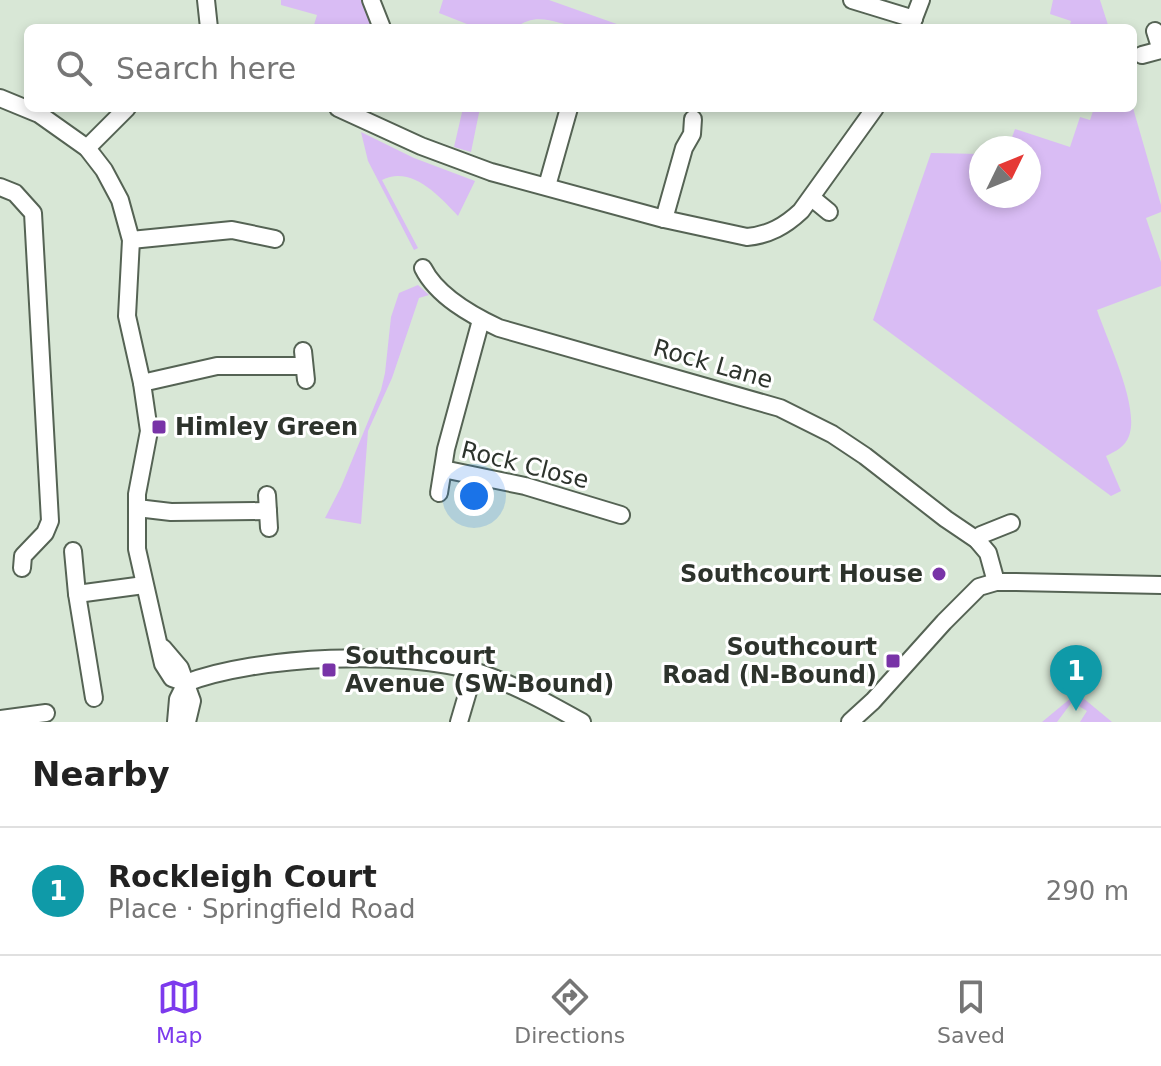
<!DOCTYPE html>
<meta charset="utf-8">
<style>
body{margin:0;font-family:"DejaVu Sans",sans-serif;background:#f6f6f6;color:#222}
.compass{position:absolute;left:969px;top:136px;width:72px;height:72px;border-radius:50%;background:#fff;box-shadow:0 4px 12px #0003;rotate:47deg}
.you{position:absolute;left:474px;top:496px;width:28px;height:28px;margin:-20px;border:6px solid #fff;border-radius:50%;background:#1a73e8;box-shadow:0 0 0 12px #1a73e833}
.badge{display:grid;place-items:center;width:52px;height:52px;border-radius:50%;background:#7c3aed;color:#fff;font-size:26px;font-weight:700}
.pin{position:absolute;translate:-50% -66px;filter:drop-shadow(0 2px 4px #0008)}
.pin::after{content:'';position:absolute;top:42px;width:28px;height:24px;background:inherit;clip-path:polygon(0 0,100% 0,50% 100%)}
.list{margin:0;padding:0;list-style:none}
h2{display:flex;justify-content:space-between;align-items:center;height:104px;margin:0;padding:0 32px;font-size:34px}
h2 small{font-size:26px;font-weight:400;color:#767676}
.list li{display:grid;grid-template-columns:52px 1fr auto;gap:24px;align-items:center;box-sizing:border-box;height:128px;padding:0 32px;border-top:2px solid #e0e0e0}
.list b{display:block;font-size:30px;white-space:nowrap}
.list p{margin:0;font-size:26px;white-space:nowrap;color:#767676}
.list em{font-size:26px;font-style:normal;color:#767676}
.icon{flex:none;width:44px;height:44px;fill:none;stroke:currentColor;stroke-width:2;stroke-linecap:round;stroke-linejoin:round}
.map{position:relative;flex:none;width:1161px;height:722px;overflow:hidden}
.search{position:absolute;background:#fff;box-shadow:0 4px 12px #0003;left:24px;right:24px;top:24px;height:88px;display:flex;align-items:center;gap:20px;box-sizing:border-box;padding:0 28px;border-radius:12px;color:#767676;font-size:30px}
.sheet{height:232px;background:#fff}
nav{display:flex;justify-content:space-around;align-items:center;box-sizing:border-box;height:112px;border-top:2px solid #e0e0e0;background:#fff;font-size:22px;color:#767676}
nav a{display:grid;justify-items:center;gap:4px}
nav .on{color:#7c3aed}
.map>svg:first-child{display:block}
.green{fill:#d9bcf4}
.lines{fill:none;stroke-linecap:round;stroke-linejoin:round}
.minor-casing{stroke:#556354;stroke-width:20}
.minor{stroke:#fff;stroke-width:16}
.poi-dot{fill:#7833a7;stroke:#fff;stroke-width:3}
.labels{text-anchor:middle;stroke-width:6;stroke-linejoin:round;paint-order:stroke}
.street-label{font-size:24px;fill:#2d332c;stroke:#fff}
.poi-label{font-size:24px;font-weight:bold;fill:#2d332c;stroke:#fff;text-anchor:start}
</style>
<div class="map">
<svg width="1161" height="722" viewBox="0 0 1161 722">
<rect width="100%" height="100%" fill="#d8e7d6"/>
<g class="green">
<path d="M 281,0 L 361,0 L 373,28 L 313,28 L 317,15 L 281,5 Z"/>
<path d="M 443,0 L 549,0 L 628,28 C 613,28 597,30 583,28 C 558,25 537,10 516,28 L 472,28 L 472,26 L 439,13 Z"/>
<path d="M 1053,0 L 1100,0 L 1109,28 L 1069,28 L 1071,21 L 1050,14 Z"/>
<path d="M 463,108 L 480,108 L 471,152 L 454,147 Z"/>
<path d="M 1094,108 L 1133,108 L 1161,205 L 1161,212 L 1146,218 L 1161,262 L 1161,286 L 1097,310 C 1107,340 1140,407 1129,436 C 1125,447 1116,451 1106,456 L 1121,491 L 1111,496 L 873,320 L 931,153 L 981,154 L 981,196 L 1029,196 L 1029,148 L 1008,148 L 1015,129 L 1070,147 L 1080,117 L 1090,120 Z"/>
<path d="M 361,132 L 414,158 L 475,181 L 458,216 C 440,197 412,165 382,180 L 418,248 L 414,250 L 368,161 Z"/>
<path d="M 418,285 L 429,295 L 419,298 L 392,378 L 368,431 L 361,524 L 325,518 L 341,487 L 381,390 L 385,373 L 391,317 L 399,293 Z"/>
<path d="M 1077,693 L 1112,722 L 1080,722 L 1087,711 L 1072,702 L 1057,722 L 1042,722 Z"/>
</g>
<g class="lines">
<defs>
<g id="minor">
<path d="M 206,0 L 209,28"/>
<path d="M 371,0 L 382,28"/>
<path d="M 852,0 L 914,19"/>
<path d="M 911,26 L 921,0"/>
<path d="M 1155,31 L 1161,50"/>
<path d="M 1142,55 L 1161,50"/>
<path d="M 0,98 L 39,114 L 87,148 L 104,170 L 120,200 L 131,240 L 127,316 L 142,383 L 149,431 L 137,494 L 137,549 L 163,664 L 172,678 L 186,683"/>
<path d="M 338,108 L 421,146 L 491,172 L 664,219 L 747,237 C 769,235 785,226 801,211 L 875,108"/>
<path d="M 87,148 L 127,108"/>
<path d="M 547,186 L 569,108"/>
<path d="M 0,187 L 15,193 L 33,213 L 50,521 L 45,533 L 23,556 L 22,568"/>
<path d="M 812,198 L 829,212"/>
<path d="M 664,219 L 684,148 L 692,134 L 693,119"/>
<path d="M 131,240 L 232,230 L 275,239"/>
<path d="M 423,268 C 437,296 471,315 499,328 L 780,408 L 832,434 L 865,456 L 946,519 L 977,540 L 988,553 L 996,582"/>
<path d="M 303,351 L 306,380"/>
<path d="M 142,383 L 217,366 L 304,366"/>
<path d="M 443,469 L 525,486 L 621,515"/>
<path d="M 439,493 L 446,449 L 481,320"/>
<path d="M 267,495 L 269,528"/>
<path d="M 137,508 L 171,512 L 268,511"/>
<path d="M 977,540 L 981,535 L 1011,523"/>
<path d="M 73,551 L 77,594 L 94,698"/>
<path d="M 77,594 L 144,585"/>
<path d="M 163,648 L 180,668 L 192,701 L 187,722"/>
<path d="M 186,683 C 255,656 405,649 477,672 C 514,684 548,703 582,722"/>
<path d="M 0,719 L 46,713"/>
<path d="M 176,722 L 178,699 L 186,683"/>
<path d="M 459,722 L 474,671"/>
<path d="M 850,722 L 873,701 L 944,622 L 979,587 L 996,582 L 1013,582 L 1161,585"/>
</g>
</defs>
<use href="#minor" class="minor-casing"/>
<use href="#minor" class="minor"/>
</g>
<g class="poi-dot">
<rect x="151" y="419" width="16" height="16" rx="4"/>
<circle cx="939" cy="574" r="8"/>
<rect x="885" y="653" width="16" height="16" rx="4"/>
<rect x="321" y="662" width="16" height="16" rx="4"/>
</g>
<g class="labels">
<g class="street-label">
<text transform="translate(713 364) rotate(16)" y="8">Rock Lane</text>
<text transform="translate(525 465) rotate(14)" y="8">Rock Close</text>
</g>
<g class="poi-label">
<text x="175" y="435">Himley Green</text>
<text x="923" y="582" text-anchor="end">Southcourt House</text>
<text x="877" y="655" text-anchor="end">Southcourt<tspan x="877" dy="28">Road (N-Bound)</tspan></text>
<text x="345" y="664">Southcourt<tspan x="345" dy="28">Avenue (SW-Bound)</tspan></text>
</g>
</g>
</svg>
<svg class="compass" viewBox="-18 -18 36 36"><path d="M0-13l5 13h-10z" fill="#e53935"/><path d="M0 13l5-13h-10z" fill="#767676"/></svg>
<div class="you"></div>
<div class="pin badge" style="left:1076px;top:711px;background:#0f9aa8">1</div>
<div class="search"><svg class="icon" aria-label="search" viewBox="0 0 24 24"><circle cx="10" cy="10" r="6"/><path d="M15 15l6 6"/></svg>Search here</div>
</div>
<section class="sheet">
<h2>Nearby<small></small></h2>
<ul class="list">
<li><span class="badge" style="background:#0f9aa8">1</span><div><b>Rockleigh Court</b><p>Place · Springfield Road</p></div><em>290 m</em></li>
</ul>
</section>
<nav>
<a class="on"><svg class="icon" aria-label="map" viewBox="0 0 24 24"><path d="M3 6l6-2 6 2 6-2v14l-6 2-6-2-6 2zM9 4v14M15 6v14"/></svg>Map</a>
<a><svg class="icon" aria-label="directions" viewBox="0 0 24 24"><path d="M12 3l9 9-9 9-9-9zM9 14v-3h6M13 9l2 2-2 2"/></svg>Directions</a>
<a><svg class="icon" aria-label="saved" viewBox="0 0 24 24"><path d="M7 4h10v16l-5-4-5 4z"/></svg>Saved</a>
</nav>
